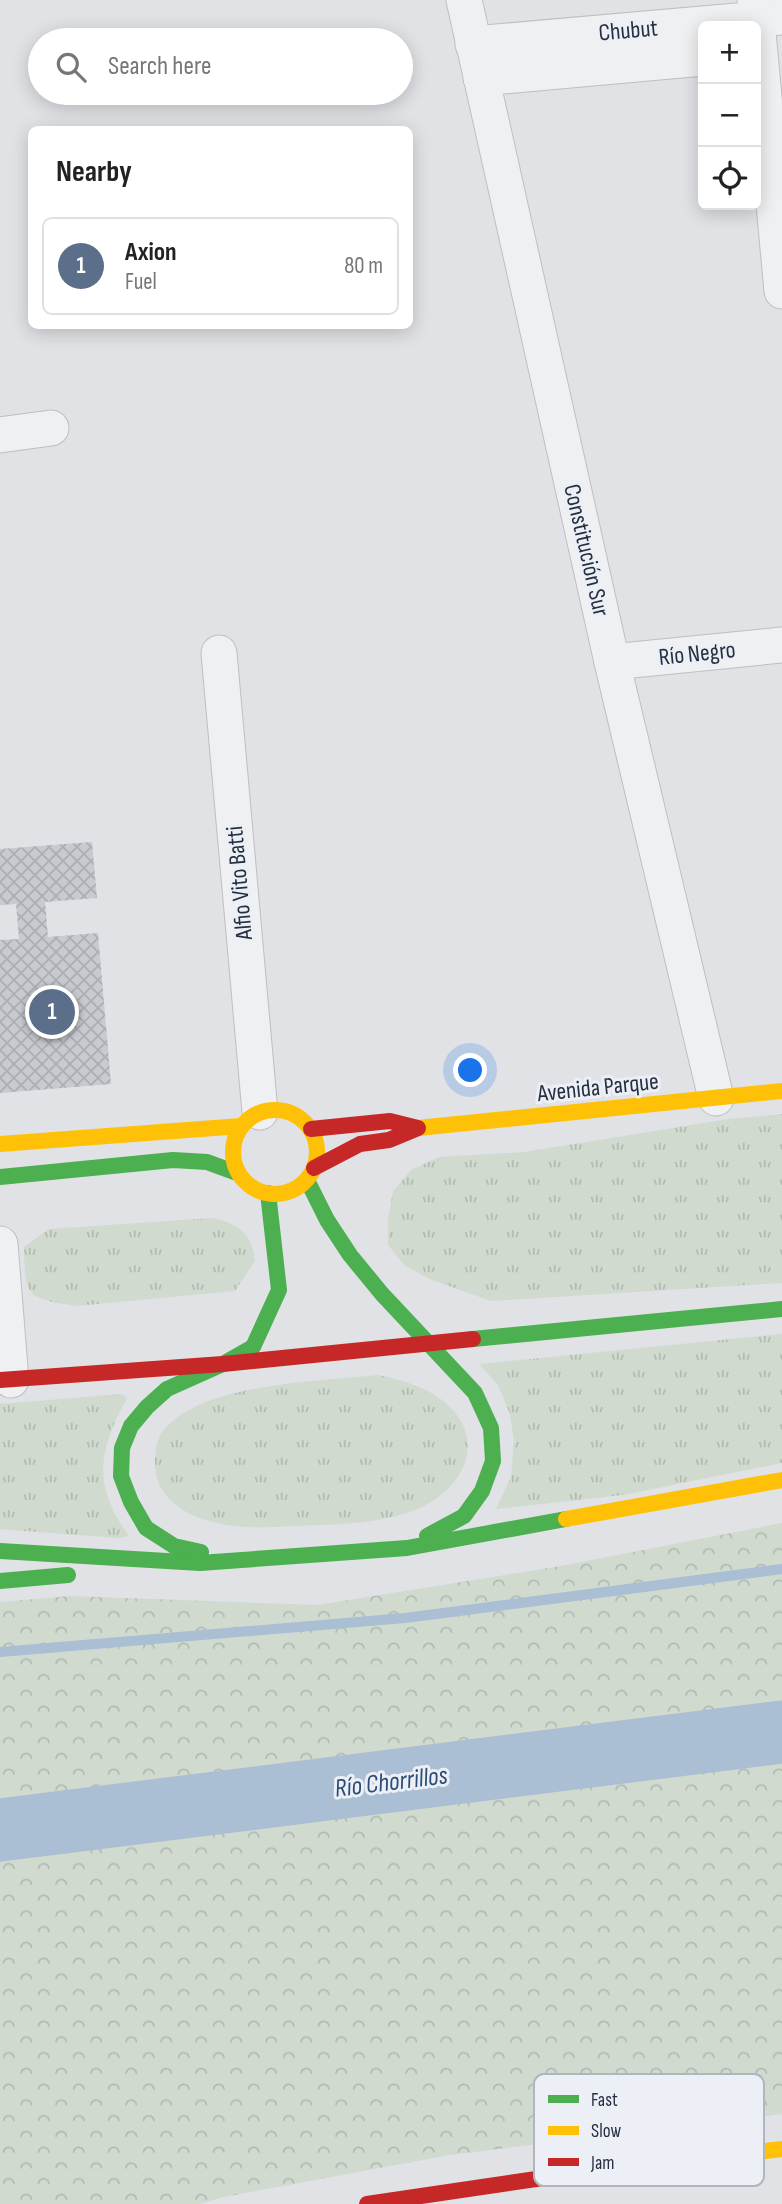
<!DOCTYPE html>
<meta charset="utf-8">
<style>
body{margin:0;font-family:"Sofia Sans Condensed",sans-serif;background:#f2f2f2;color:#222}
.controls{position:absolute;right:21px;top:21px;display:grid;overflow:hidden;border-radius:10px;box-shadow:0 4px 18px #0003}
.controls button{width:63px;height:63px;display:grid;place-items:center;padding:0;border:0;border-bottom:2px solid #e0e0e0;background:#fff;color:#222;font:35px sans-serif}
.you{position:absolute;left:471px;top:1071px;width:24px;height:24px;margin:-18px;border:5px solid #fff;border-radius:50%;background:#1a73e8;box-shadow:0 0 0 10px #1a73e833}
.badge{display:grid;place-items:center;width:46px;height:46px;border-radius:50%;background:#0f766e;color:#fff;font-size:23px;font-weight:700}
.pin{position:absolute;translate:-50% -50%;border:4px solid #fff;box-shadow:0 2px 7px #0006}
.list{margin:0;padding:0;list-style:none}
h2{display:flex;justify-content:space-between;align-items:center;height:91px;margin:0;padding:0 28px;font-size:30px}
h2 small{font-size:23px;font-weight:400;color:#767676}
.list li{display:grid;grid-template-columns:46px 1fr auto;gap:21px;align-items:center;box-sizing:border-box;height:98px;margin:0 14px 14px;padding:0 14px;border:2px solid #e0e0e0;border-radius:10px}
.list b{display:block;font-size:26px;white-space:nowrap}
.list p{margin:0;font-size:23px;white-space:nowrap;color:#767676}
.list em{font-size:23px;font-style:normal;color:#767676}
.icon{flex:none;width:38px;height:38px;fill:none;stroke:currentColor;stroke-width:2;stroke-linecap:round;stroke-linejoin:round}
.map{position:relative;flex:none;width:782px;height:2204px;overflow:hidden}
.search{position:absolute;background:#fff;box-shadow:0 4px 18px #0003;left:28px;top:28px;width:385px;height:77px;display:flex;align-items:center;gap:18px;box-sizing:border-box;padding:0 24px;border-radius:38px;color:#767676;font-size:26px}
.panel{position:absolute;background:#fff;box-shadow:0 4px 18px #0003;left:28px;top:126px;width:385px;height:203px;border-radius:10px}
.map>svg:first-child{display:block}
.grass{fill:url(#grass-tufts)}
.park{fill:url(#park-crowns)}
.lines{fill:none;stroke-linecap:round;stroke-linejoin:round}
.stream{stroke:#aabed4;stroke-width:10}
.river{stroke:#aabed4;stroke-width:63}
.building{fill:url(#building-cross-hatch)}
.street-casing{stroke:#bdbfc3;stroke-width:37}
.street{stroke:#eff0f2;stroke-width:35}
.fast{stroke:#4caf50;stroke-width:16}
.slow{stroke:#ffc107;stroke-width:16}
.jam{stroke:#c62828;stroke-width:16}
.labels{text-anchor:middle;stroke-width:6;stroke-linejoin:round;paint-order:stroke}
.street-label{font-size:24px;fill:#252f40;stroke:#ecf0f6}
.water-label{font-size:26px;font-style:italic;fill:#2b4d78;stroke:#ecf0f6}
.key{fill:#ecf0f6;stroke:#b0b6bf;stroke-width:2}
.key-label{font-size:19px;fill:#252f40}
</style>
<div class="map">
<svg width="782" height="2204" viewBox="0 0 782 2204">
<defs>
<pattern id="grass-tufts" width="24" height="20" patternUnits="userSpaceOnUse" patternTransform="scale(1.75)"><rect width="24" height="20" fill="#d0dacf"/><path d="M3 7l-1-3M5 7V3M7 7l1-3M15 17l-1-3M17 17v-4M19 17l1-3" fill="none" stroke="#b2bbb3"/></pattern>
<pattern id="park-crowns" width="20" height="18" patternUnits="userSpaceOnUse" patternTransform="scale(1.75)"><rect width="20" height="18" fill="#d0dacf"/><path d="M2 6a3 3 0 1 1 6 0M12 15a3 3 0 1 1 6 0" fill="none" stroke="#b2bbb3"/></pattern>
<pattern id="building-cross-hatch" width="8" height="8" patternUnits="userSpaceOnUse" patternTransform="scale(1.75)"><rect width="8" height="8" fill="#c7cace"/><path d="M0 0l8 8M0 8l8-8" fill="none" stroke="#abaeb2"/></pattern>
</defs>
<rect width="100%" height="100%" fill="#e0e2e5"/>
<g class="grass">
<path d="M 782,1114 L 782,1283 L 491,1301 L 432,1280 L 405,1266 L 388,1245 L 388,1220 L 393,1191 L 411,1170 L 439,1157 L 524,1152 L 729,1119 Z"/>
<path d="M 213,1218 C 240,1224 252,1234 255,1261 L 235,1291 L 76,1306 C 25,1298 25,1296 24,1247 L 49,1229 Z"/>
<path d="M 782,1334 L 782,1463 L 623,1495 L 496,1509 L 511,1477 L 514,1441 L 510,1414 L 498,1385 L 479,1364 Z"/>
<path d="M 378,1375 C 404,1380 436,1390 454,1411 C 485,1449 459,1490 420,1508 C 376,1527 321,1524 274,1527 C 229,1530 154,1519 155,1461 C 156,1436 162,1428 182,1414 C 230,1383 322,1381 378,1375 Z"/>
<path d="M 121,1394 L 127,1398 C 98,1451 92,1485 129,1536 L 117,1538 L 0,1529 L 0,1404 Z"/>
</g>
<path class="park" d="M 782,1523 L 782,2114 L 450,2155 L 223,2197 L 200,2204 L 0,2204 L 0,1602 L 70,1596 L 317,1605 L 561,1566 Z"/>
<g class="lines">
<path class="stream" d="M 0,1652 L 405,1618 L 782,1569"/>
<path class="river" d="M 0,1830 L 782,1732"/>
</g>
<path class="building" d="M 92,842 L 97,898 L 45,902 L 48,937 L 98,933 L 111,1084 L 0,1093 L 0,940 L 19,939 L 16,904 L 0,905 L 0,849 Z"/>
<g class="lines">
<defs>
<g id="street">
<path d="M 464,0 L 612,662 L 716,1098"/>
<path d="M 755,0 L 782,291"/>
<path d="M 473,44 L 782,17"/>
<path d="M 481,78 L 703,58"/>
<path d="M 0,435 L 51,428"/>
<path d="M 219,653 L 260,1112"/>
<path d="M 612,662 L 782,645"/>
<path d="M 0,1244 L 11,1380"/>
</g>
</defs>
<use href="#street" class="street-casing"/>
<use href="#street" class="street"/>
<g class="fast">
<path d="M 0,1177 L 173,1160 L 207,1162 L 237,1173"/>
<path d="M 307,1180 L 327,1220 L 350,1255 L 382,1294 L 475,1393 L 491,1428 L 493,1461 L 482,1491 L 464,1516 L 427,1536"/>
<path d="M 473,1339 L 782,1309"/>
<path d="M 0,1551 L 200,1563 L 407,1548 L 566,1519"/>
<path d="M 201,1552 L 174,1546 L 146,1528 L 131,1502 L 121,1476 L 122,1448 L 131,1426 L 147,1407 L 167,1389 L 223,1364 L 253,1347 L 279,1290 L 268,1193"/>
<path d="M 0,1581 L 68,1575"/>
</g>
<g class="slow">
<circle cx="275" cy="1152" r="42"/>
<path d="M 418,1128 L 782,1091"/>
<path d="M 0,1144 L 241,1126"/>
<path d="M 566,1519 L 782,1480"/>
<path d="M 688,2160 L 782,2149"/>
</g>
<g class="jam">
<path d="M 311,1129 L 390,1121 L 418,1128 L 389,1140 L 360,1144 L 314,1168"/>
<path d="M 0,1380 L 223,1364 L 473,1339"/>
<path d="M 367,2204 L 577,2173 L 688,2160"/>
</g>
</g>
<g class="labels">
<g class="street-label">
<text transform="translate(628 30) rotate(-5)" y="8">Chubut</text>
<text transform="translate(587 550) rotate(77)" y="8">Constitución Sur</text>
<text transform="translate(697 653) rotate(-6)" y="8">Río Negro</text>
<text transform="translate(239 883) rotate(-95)" y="8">Alfio Vito Batti</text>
<text transform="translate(598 1087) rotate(-6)" y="8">Avenida Parque</text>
</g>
<g class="water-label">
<text transform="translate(391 1781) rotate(-7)" y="9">Río Chorrillos</text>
</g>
</g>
<rect x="534" y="2074" width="230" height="112" rx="10" class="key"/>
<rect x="548" y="2095" width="31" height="8" fill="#4caf50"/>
<rect x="548" y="2126" width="31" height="9" fill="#ffc107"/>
<rect x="548" y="2158" width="31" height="8" fill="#c62828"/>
<g class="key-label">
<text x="591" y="2106">Fast</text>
<text x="591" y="2137">Slow</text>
<text x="591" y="2169">Jam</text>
</g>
</svg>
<div class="controls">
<button>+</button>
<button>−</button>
<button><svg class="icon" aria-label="locate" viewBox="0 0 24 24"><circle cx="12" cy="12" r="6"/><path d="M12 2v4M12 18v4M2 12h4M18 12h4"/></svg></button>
</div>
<div class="you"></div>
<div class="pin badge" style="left:52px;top:1012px;background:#5c6f8a">1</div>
<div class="search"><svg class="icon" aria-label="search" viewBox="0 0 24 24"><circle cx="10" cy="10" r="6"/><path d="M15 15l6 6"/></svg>Search here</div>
<section class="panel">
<h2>Nearby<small></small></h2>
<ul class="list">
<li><span class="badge" style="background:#5c6f8a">1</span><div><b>Axion</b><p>Fuel</p></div><em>80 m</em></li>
</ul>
</section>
</div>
